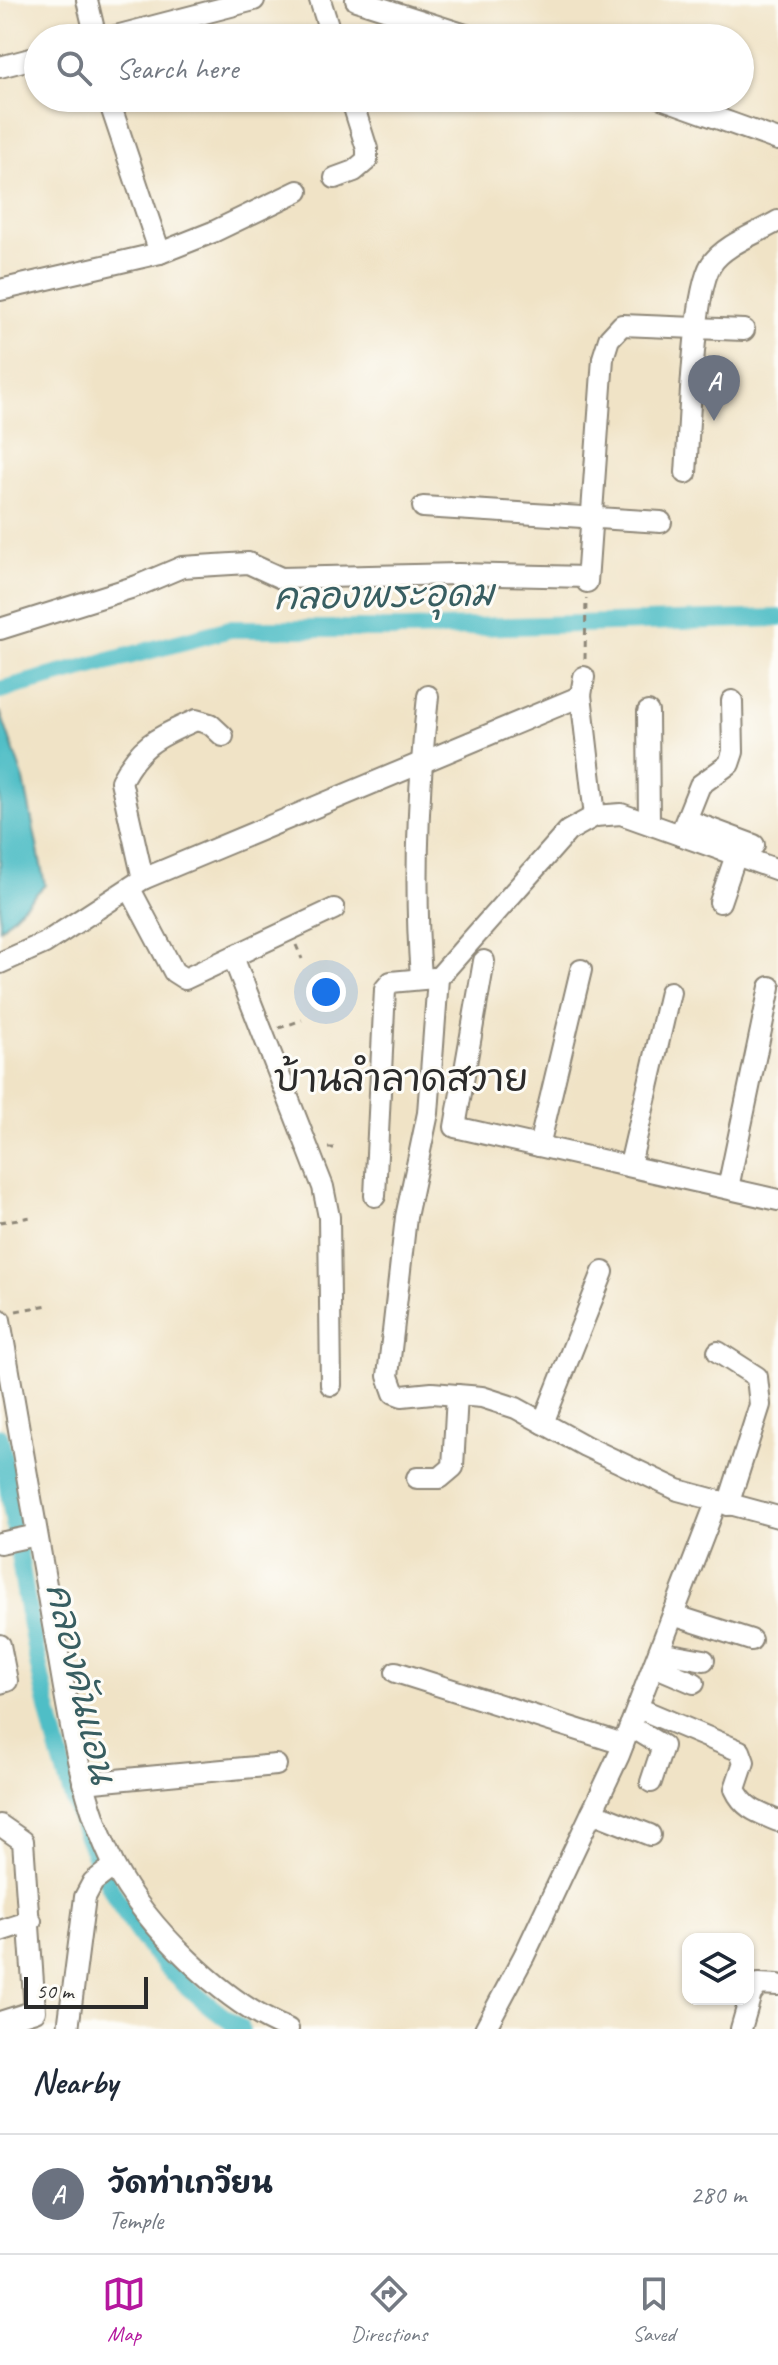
<!DOCTYPE html>
<meta charset="utf-8">
<style>
body{margin:0;font-family:Caveat,"Playpen Sans Thai",sans-serif;background:#f2f2f3;color:#1f2937}
.controls{position:absolute;right:24px;bottom:24px;display:grid;overflow:hidden;border-radius:16px;box-shadow:0 2px 6px #0004}
.controls button{width:72px;height:72px;display:grid;place-items:center;padding:0;border:0;border-bottom:2px solid #e0e1e3;background:#fff;color:#1f2937;font:40px sans-serif}
.scale{position:absolute;left:24px;bottom:20px;width:124px;box-sizing:border-box;padding-left:8px;border:4px solid #2b2b2b;border-top:0;font-size:22px;line-height:28px;white-space:nowrap;color:#2b2b2b;-webkit-text-stroke:6px #fdfcf7;paint-order:stroke}
.you{position:absolute;left:326px;top:992px;width:28px;height:28px;margin:-20px;border:6px solid #fff;border-radius:50%;background:#1a73e8;box-shadow:0 0 0 12px #1a73e833}
.badge{display:grid;place-items:center;width:52px;height:52px;border-radius:50%;background:#b5179e;color:#fff;font-size:26px;font-weight:700}
.pin{position:absolute;translate:-50% -66px;filter:drop-shadow(0 2px 4px #0008)}
.pin::after{content:'';position:absolute;top:42px;width:28px;height:24px;background:inherit;clip-path:polygon(0 0,100% 0,50% 100%)}
.list{margin:0;padding:0;list-style:none}
h2{display:flex;justify-content:space-between;align-items:center;height:104px;margin:0;padding:0 32px;font-size:34px}
h2 small{font-size:26px;font-weight:400;color:#747a83}
.list li{display:grid;grid-template-columns:52px 1fr auto;gap:24px;align-items:center;box-sizing:border-box;height:120px;padding:0 32px;border-top:2px solid #e0e1e3}
.list b{display:block;font-size:30px;white-space:nowrap}
.list p{margin:0;font-size:26px;white-space:nowrap;color:#747a83}
.list em{font-size:26px;font-style:normal;color:#747a83}
.icon{flex:none;width:44px;height:44px;fill:none;stroke:currentColor;stroke-width:2;stroke-linecap:round;stroke-linejoin:round}
.map{position:relative;flex:none;width:778px;height:2029px;overflow:hidden}
.search{position:absolute;background:#fff;box-shadow:0 2px 6px #0004;left:24px;right:24px;top:24px;height:88px;display:flex;align-items:center;gap:20px;box-sizing:border-box;padding:0 28px;border-radius:44px;color:#747a83;font-size:30px}
.sheet{height:224px;background:#fff}
nav{display:flex;justify-content:space-around;align-items:center;box-sizing:border-box;height:112px;border-top:2px solid #e0e1e3;background:#fff;font-size:22px;color:#747a83}
nav a{display:grid;justify-items:center;gap:4px}
nav .on{color:#b5179e}
.map>svg:first-child{display:block}
.water{fill:#50bec6;stroke:#3e7478;stroke-width:2}
.lines{fill:none;stroke-linecap:round;stroke-linejoin:round}
.canal{stroke:#50bec6;stroke-width:18}
.minor-casing{stroke:#8e8778;stroke-width:24}
.path{stroke:#8e8778;stroke-width:3;stroke-dasharray:6 6;stroke-linecap:butt}
.minor{stroke:#fff;stroke-width:20}
.labels{text-anchor:middle;stroke-width:6;stroke-linejoin:round;paint-order:stroke}
.water-label{font-size:36px;font-style:italic;fill:#385e61;stroke:#fdfcf7}
.quarter-label{font-size:38px;fill:#2b2b2b;stroke:#fdfcf7}
</style>
<div class="map">
<svg width="778" height="2029" viewBox="0 0 778 2029">
<rect width="100%" height="100%" fill="#fdfcf7"/>
<filter id="ink" filterUnits="userSpaceOnUse"><feTurbulence type="fractalNoise" baseFrequency=".0125" numOctaves="2"/><feDisplacementMap in="SourceGraphic" scale="16" xChannelSelector="R" yChannelSelector="G"/><feConvolveMatrix kernelMatrix="1 2 1 2 8 2 1 2 1" color-interpolation-filters="sRGB"/></filter>
<filter id="wash" filterUnits="userSpaceOnUse"><feTurbulence type="fractalNoise" baseFrequency=".006" numOctaves="4" result="noise"/><feDisplacementMap in="SourceGraphic" scale="32" xChannelSelector="R" yChannelSelector="G"/><feGaussianBlur stdDeviation="1.8" result="paint"/><feColorMatrix in="noise" values="0 0 0 0 0 0 0 0 0 0 0 0 0 0 0 0 0 1.4 0 .05"/><feComposite in="paint" operator="in"/></filter>
<g filter="url(#wash)">
<rect width="100%" height="100%" fill="#f0e3c6"/>
<path class="water" d="M 0,711 L 24,780 L 45,885 L 0,929 Z"/>
<g class="lines">
<g class="canal">
<path d="M 0,690 L 230,629 L 406,629 L 778,618"/>
<path d="M 0,1437 C 28,1596 50,1849 167,1967 C 189,1990 215,2011 241,2029"/>
</g>
</g>
</g>
<g filter="url(#ink)">
<g class="lines">
<defs>
<g id="minor">
<path d="M 87,0 L 96,38"/>
<path d="M 320,0 L 332,38"/>
<path d="M 356,0 L 475,38"/>
<path d="M 108,38 L 254,0"/>
<path d="M 0,67 L 38,57"/>
<path d="M 661,98 L 778,140"/>
<path d="M 335,178 L 354,171 L 367,160 L 367,149 L 351,98"/>
<path d="M 160,253 L 213,232 L 298,191"/>
<path d="M 0,290 L 160,253 L 108,98"/>
<path d="M 686,473 C 689,432 693,293 711,265 C 723,245 758,233 778,221"/>
<path d="M 423,507 L 661,522"/>
<path d="M 587,582 L 603,358 L 609,339 L 622,325 L 744,330"/>
<path d="M 0,629 L 137,586 L 182,567 L 248,563 L 281,578 L 458,574 L 587,577"/>
<path d="M 581,695 L 595,816"/>
<path d="M 648,712 L 649,823"/>
<path d="M 687,820 L 754,845"/>
<path d="M 680,835 L 700,785 L 729,764 L 733,752 L 732,701"/>
<path d="M 778,870 L 621,814 L 595,816 L 568,831 L 438,978 L 428,1113 L 406,1217 L 388,1376 L 394,1393 L 402,1396 L 432,1393 L 482,1397 L 516,1408 L 585,1446 L 678,1490 L 778,1517"/>
<path d="M 143,879 L 121,781 C 141,743 159,737 196,720 L 210,724 L 223,736"/>
<path d="M 130,889 L 174,972 L 185,979 L 334,909"/>
<path d="M 720,902 L 736,855"/>
<path d="M 233,957 L 323,1187 L 329,1217 L 331,1385"/>
<path d="M 484,961 L 455,1127 L 778,1200"/>
<path d="M 0,963 L 45,943 L 143,879 L 574,699 L 581,695 L 584,677"/>
<path d="M 421,977 C 414,885 418,789 428,696"/>
<path d="M 539,1146 L 581,970"/>
<path d="M 630,1165 L 670,992"/>
<path d="M 728,1188 L 770,987"/>
<path d="M 375,1196 L 385,989 L 391,982 L 434,978"/>
<path d="M 0,1320 C 18,1422 35,1523 53,1625 C 68,1706 77,1791 114,1865 C 144,1925 226,2005 288,2029"/>
<path d="M 718,1352 L 757,1377 L 760,1405 L 728,1505"/>
<path d="M 543,1423 L 603,1272"/>
<path d="M 417,1478 L 440,1478 L 453,1467 L 457,1395"/>
<path d="M 0,1543 L 37,1535"/>
<path d="M 673,1615 L 751,1640"/>
<path d="M 0,1645 L 7,1681 L 0,1683"/>
<path d="M 659,1652 L 704,1660"/>
<path d="M 654,1666 L 694,1683"/>
<path d="M 396,1672 L 623,1744"/>
<path d="M 638,1708 L 740,1751 L 744,1762 L 735,1789 C 744,1809 759,1813 778,1821"/>
<path d="M 630,1726 L 663,1746 L 651,1782"/>
<path d="M 83,1783 L 276,1765"/>
<path d="M 592,1812 L 650,1835"/>
<path d="M 0,1825 L 23,1841 L 35,2011 L 0,2022"/>
<path d="M 0,1931 L 31,1921"/>
<path d="M 68,2029 L 85,1897 L 93,1882 L 114,1866"/>
<path d="M 485,2029 L 524,1956 L 619,1755 L 716,1503"/>
<path d="M 741,2029 L 751,1994 L 759,1984 L 778,1985"/>
</g>
</defs>
<use href="#minor" class="minor-casing"/>
<g class="path">
<path d="M 585,659 L 586,598"/>
<path d="M 296,945 L 302,959"/>
<path d="M 279,1028 L 302,1020"/>
<path d="M 328,1148 L 337,1148"/>
<path d="M 0,1222 L 31,1217"/>
<path d="M 16,1311 L 48,1305"/>
</g>
<use href="#minor" class="minor"/>
</g>
</g>
<g class="labels">
<g class="water-label">
<text transform="translate(384 594) rotate(-1)" y="13">คลองพระอุดม</text>
<text transform="translate(82 1683) rotate(77)" y="13">คลองคันแอน</text>
</g>
<g class="quarter-label">
<text x="401" y="1091">บ้านลำลาดสวาย</text>
</g>
</g>
</svg>
<div class="controls">
<button><svg class="icon" aria-label="layers" viewBox="0 0 24 24"><path d="M12 4l9 5-9 5-9-5zM3 14l9 5 9-5"/></svg></button>
</div>
<div class="scale">50 m</div>
<div class="you"></div>
<div class="pin badge" style="left:714px;top:421px;background:#6b7280">A</div>
<div class="search"><svg class="icon" aria-label="search" viewBox="0 0 24 24"><circle cx="10" cy="10" r="6"/><path d="M15 15l6 6"/></svg>Search here</div>
</div>
<section class="sheet">
<h2>Nearby<small></small></h2>
<ul class="list">
<li><span class="badge" style="background:#6b7280">A</span><div><b>วัดท่าเกวียน</b><p>Temple</p></div><em>280 m</em></li>
</ul>
</section>
<nav>
<a class="on"><svg class="icon" aria-label="map" viewBox="0 0 24 24"><path d="M3 6l6-2 6 2 6-2v14l-6 2-6-2-6 2zM9 4v14M15 6v14"/></svg>Map</a>
<a><svg class="icon" aria-label="directions" viewBox="0 0 24 24"><path d="M12 3l9 9-9 9-9-9zM9 14v-3h6M13 9l2 2-2 2"/></svg>Directions</a>
<a><svg class="icon" aria-label="saved" viewBox="0 0 24 24"><path d="M7 4h10v16l-5-4-5 4z"/></svg>Saved</a>
</nav>
